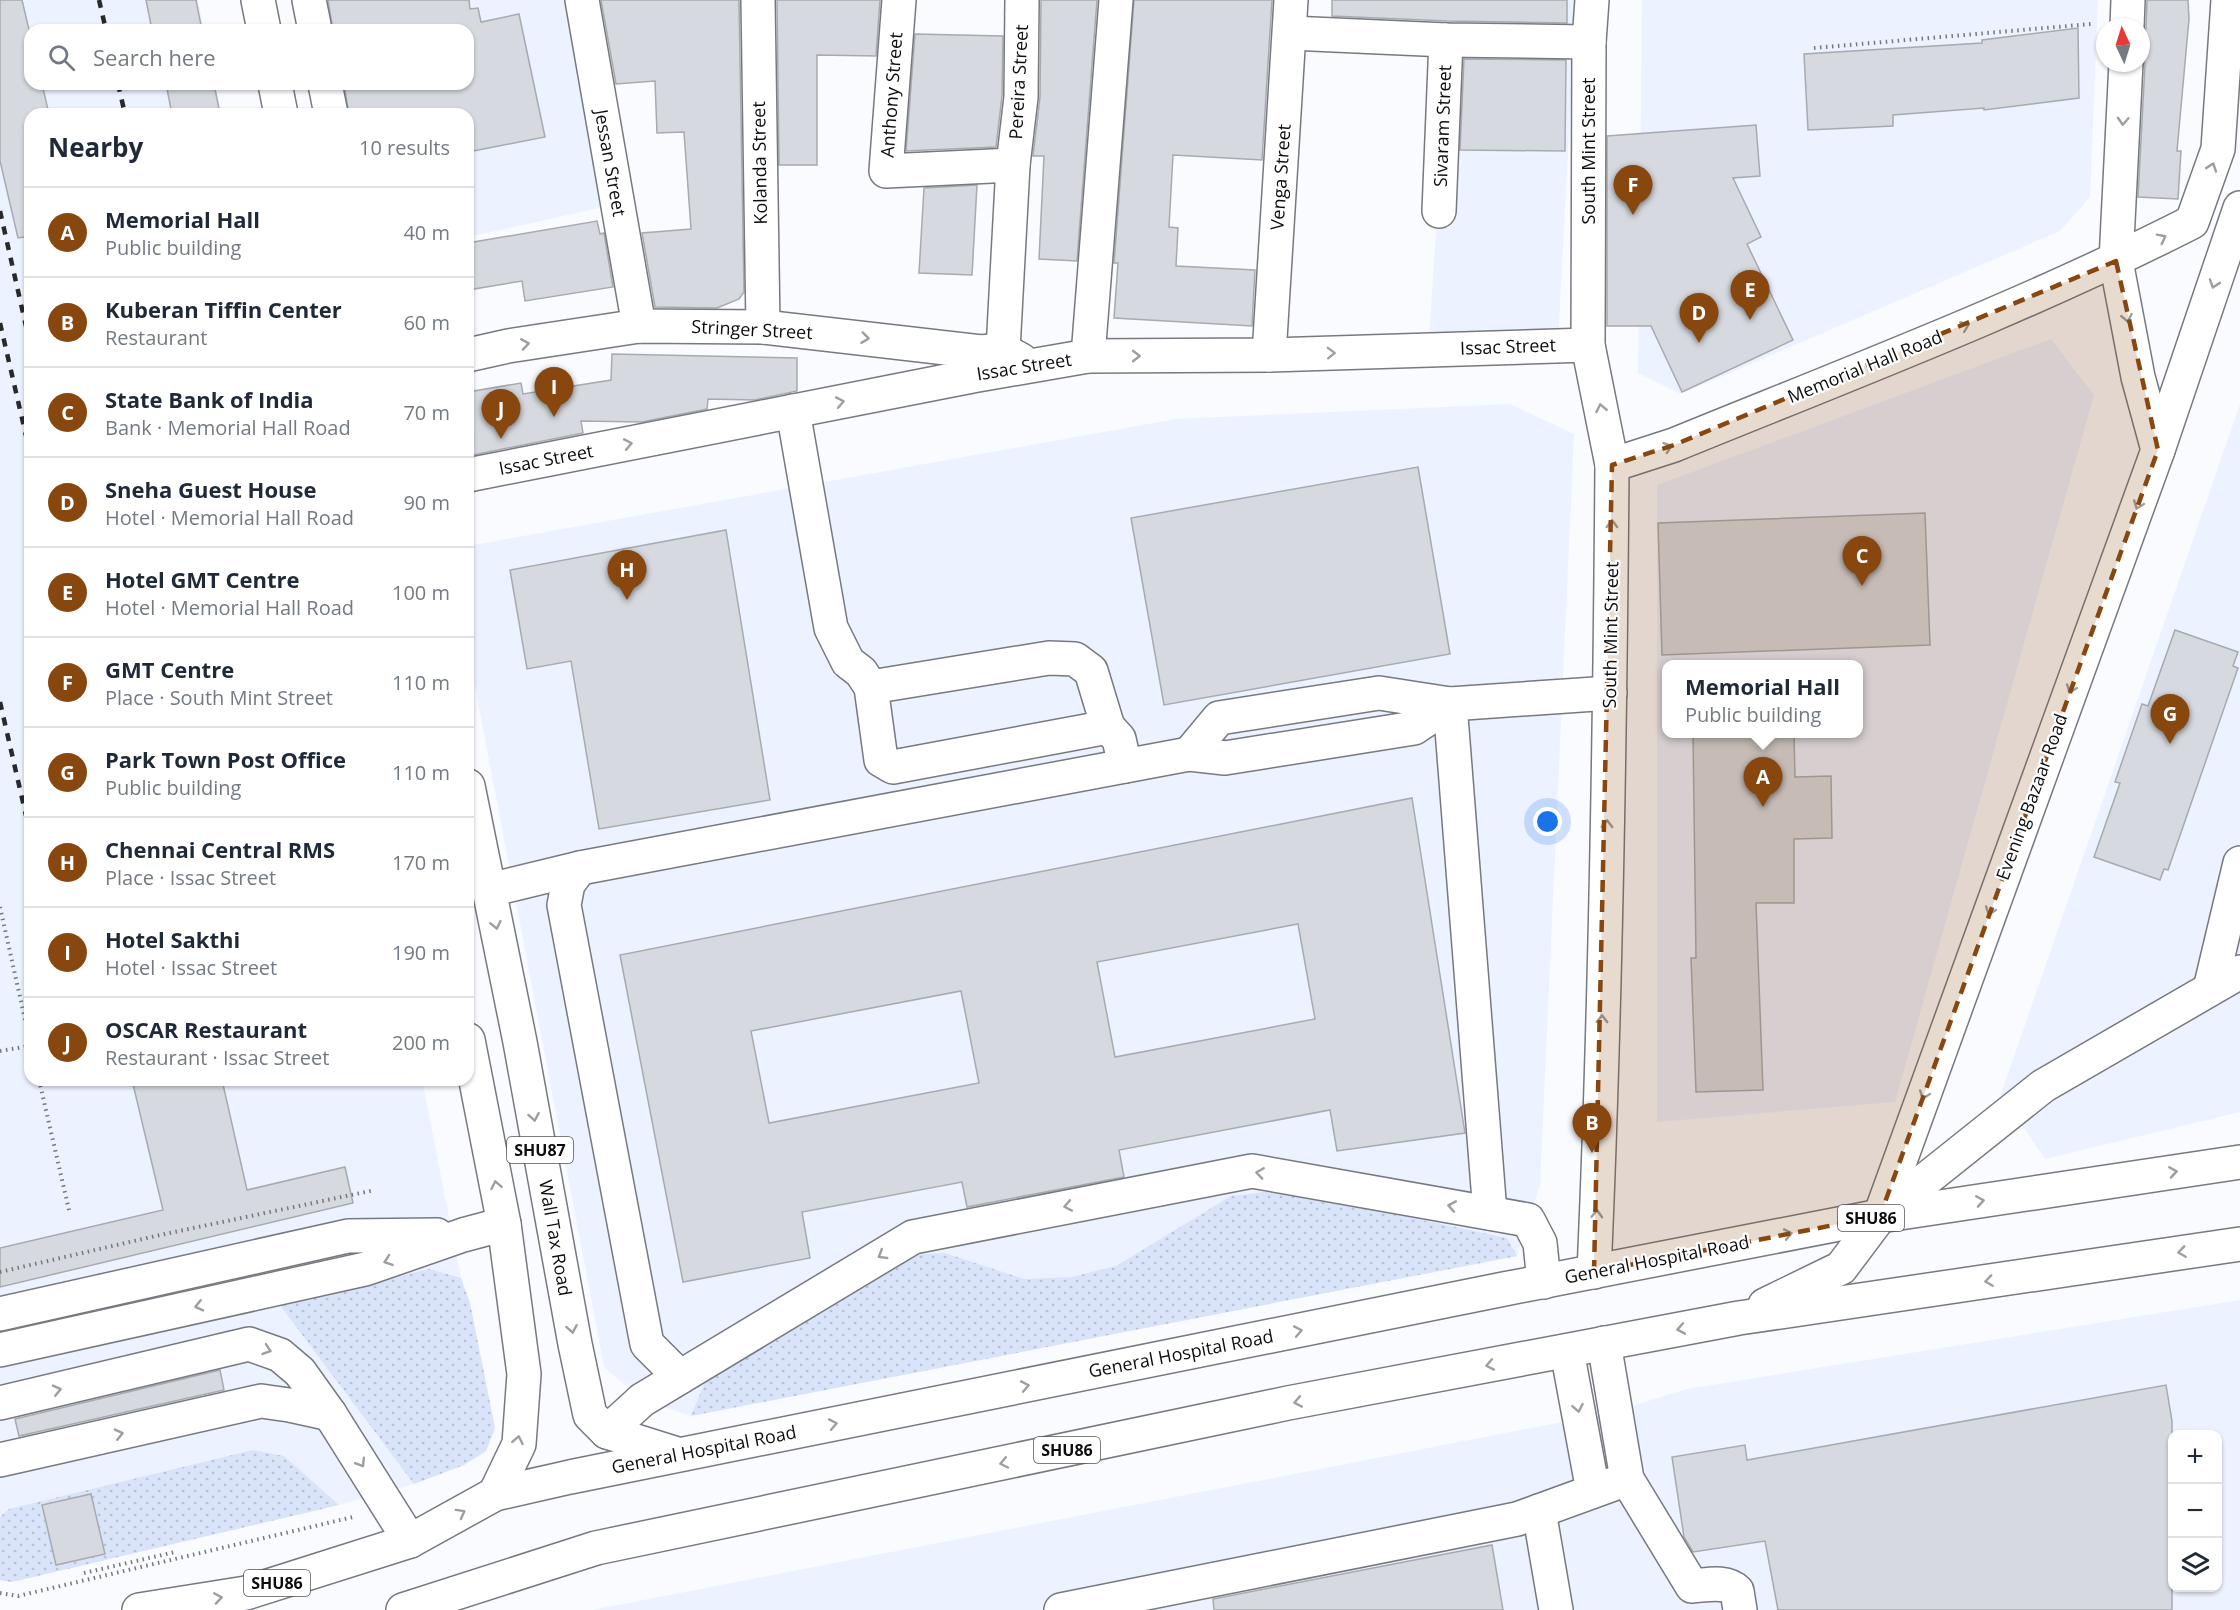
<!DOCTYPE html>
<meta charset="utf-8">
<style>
body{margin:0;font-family:"Open Sans",sans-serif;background:#f6f6f7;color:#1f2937}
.controls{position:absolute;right:18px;bottom:18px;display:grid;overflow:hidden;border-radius:12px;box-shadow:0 2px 4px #0004}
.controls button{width:54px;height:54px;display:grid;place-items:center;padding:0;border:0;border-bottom:2px solid #e0e1e3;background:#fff;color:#1f2937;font:30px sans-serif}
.compass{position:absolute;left:2096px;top:18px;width:54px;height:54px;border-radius:50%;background:#fff;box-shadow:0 2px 4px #0004;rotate:356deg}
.you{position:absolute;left:1548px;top:822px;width:21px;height:21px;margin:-15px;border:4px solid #fff;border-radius:50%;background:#1a73e8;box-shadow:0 0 0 9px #1a73e833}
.badge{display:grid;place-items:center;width:39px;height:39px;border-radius:50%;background:#87470f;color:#fff;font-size:20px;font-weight:700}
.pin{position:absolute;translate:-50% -50px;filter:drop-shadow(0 2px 3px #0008)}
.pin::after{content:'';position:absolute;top:32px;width:21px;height:18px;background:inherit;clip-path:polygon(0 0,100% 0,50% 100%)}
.popup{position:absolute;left:1662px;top:660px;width:201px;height:78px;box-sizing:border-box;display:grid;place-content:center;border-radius:12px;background:#fff;filter:drop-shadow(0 2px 4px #0005);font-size:20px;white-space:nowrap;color:#747a83}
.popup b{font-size:22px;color:#1f2937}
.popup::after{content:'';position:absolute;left:50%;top:100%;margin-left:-12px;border:12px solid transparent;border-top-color:#fff}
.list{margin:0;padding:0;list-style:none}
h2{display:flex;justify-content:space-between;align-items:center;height:78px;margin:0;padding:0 24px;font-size:26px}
h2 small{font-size:20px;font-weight:400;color:#747a83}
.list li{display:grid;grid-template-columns:39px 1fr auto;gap:18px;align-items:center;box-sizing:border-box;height:90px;padding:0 24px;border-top:2px solid #e0e1e3}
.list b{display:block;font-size:22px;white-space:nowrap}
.list p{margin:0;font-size:20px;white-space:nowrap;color:#747a83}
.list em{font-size:20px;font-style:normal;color:#747a83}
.icon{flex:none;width:33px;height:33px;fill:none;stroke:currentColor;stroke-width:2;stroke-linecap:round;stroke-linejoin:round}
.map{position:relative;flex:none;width:2240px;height:1610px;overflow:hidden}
.search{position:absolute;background:#fff;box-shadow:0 2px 4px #0004;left:24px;top:24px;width:450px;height:66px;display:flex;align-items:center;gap:15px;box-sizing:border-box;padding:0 21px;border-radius:18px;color:#747a83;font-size:22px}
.panel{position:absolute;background:#fff;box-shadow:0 2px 4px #0004;left:24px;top:108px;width:450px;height:978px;border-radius:18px}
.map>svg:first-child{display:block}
.built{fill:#ecf2ff;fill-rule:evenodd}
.grass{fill:url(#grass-dots)}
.building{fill:#d6d9df;stroke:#a7aaaf;stroke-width:1.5;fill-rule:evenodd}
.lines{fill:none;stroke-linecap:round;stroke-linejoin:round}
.minor-casing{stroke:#76797e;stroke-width:36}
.major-casing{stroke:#76797e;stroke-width:36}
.path{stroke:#77787a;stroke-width:4;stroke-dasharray:1.5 4.5;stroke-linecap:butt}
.minor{stroke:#fff;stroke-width:33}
.major{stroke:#fff;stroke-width:33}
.rail{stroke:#28292a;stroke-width:4.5;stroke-dasharray:8 8;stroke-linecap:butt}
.oneway{stroke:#9d9e9e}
.marked{fill:#87470f;fill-opacity:0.2;stroke:#87470f;stroke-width:4.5;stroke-dasharray:12 8;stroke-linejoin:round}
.labels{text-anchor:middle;stroke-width:4.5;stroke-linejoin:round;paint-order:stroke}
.shield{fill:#fff;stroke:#545556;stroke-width:1.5}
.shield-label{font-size:16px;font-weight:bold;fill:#0b0c0d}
.street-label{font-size:18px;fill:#0b0c0d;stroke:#fff}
</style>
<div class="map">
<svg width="2240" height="1610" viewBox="0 0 2240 1610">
<defs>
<pattern id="grass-dots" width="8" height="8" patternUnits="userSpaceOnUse" patternTransform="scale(1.5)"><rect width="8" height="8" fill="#d9e4fa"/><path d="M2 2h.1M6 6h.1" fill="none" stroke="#b9c2d5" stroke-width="1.8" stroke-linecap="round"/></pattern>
</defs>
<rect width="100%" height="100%" fill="#fafbff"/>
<g class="built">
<path d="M 0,0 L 198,0 L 204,30 L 30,30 L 30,84 L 215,84 L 222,114 L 30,114 L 30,1080 L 422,1080 L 461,1278 L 470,1303 L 495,1428 L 486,1451 L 464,1465 L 414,1484 L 339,1505 L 12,1582 L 0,1580 Z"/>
<path d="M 329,0 L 584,0 L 617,204 L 468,237 L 468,30 Z"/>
<path d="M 1452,0 L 1576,0 L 1557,361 L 1427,365 Z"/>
<path d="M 1642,0 L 2098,0 L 2090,197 L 2060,231 L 1681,394 L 1638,373 Z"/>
<path d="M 2051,339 L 2094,395 L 1895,1102 L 1657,1122 L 1657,485 ZM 1667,664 L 1859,664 L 1859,734 L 1667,734 Z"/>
<path d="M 1510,404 L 1574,434 L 1540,1185 L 1517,1256 L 691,1416 L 642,1400 L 604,1367 L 468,649 L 468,546 L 1176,419 Z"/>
<path d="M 2240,404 L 2240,1112 L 2045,1159 L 2001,1094 Z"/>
<path d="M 2240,1300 L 2240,1610 L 592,1610 L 1609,1413 L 1687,1389 ZM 2172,1434 L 2218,1434 L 2218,1588 L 2172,1588 Z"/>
</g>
<g class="grass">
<path d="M 1280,1190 L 1507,1238 L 1517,1256 L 691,1416 L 707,1377 L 905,1255 L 945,1253 L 1024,1279 L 1072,1277 L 1116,1266 L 1231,1196 Z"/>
<path d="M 429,1269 L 461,1278 L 470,1303 L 495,1428 L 486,1451 L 464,1465 L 414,1484 L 279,1304 Z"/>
<path d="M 253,1450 L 284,1456 L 339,1505 L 12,1582 L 0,1580 L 0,1517 L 9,1509 Z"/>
</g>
<g class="building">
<path d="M 0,0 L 22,0 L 30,34 L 30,84 L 42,84 L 49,114 L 30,114 L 30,236 L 18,238 L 0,161 Z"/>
<path d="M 146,0 L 196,0 L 202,30 L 152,30 Z"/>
<path d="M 328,0 L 469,0 L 470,9 L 478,8 L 481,22 L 519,14 L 545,137 L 468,152 L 468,114 L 349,114 L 344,84 L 468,84 L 468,30 L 333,30 Z"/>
<path d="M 601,0 L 739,0 L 744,292 L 739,299 L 717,308 L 655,307 L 642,233 L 691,229 L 684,132 L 657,133 L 655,81 L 616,84 Z"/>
<path d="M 777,0 L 880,0 L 876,56 L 817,55 L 817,165 L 779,165 Z"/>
<path d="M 1041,0 L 1097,0 L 1077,261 L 1039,259 L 1044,156 L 1033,156 L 1040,97 Z"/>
<path d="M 1134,0 L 1272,0 L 1262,160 L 1173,155 L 1169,227 L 1178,228 L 1176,266 L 1255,270 L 1252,326 L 1114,318 L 1118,263 L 1114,263 Z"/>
<path d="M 1332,0 L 1567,0 L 1567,23 L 1447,21 L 1332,16 Z"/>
<path d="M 2147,0 L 2188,0 L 2189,19 L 2177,151 L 2181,151 L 2178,199 L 2138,197 L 2145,64 L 2141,47 L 2146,28 Z"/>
<path d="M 2078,28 L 2079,98 L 1984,110 L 1984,108 L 1893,115 L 1893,126 L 1808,130 L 1804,54 L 1982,43 L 1982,40 Z"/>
<path d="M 915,34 L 1003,36 L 1002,96 L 996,147 L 906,151 Z"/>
<path d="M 1464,59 L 1566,60 L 1565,151 L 1460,150 Z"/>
<path d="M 166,84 L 214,84 L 220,114 L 172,114 Z"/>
<path d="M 1756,125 L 1760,176 L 1733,178 L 1761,237 L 1747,244 L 1793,340 L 1682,392 L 1651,326 L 1607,326 L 1607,136 Z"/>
<path d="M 977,185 L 972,275 L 919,273 L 924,188 Z"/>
<path d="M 597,221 L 600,234 L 604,233 L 613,287 L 525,301 L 522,281 L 468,290 L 468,243 Z"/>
<path d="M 612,354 L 797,358 L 797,391 L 755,400 L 708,399 L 707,409 L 642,422 L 581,421 L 583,433 L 468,456 L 468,392 L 521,383 L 523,394 L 611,380 Z"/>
<path d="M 1418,467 L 1450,654 L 1164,705 L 1131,518 Z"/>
<path d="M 1925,513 L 1930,645 L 1662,655 L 1658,523 Z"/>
<path d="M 726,530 L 770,800 L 599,829 L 571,661 L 527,669 L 510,570 Z"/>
<path d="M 2175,630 L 2238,652 L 2233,666 L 2238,668 L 2168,870 L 2164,869 L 2160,880 L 2094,857 L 2120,783 L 2115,782 L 2142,704 L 2148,706 Z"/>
<path d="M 1693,734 L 1794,734 L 1795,777 L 1831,776 L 1832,838 L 1794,839 L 1794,903 L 1756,903 L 1763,1090 L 1696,1092 L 1691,958 L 1696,958 Z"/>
<path d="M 1412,798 L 1465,1133 L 1337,1151 L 1330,1110 L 1119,1150 L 1124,1177 L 967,1207 L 962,1182 L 802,1212 L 810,1258 L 683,1282 L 620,955 ZM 1298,924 L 1315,1019 L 1115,1057 L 1097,962 ZM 961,991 L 979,1083 L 769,1123 L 751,1031 Z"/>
<path d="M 132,1080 L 222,1080 L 247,1190 L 345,1167 L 353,1203 L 0,1287 L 0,1248 L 163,1210 Z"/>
<path d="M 220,1370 L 224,1390 L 19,1436 L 15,1419 Z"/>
<path d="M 2166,1385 L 2172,1421 L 2172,1610 L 1778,1610 L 1765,1541 L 1693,1552 L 1684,1537 L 1672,1457 L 1745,1445 L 1747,1460 Z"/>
<path d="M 91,1494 L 105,1554 L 56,1565 L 42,1505 Z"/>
<path d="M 1492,1545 L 1503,1610 L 1214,1610 L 1213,1599 Z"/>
</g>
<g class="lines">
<defs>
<g id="minor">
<path d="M 582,0 L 639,326"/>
<path d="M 758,0 L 763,327"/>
<path d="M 899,0 L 886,171 L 1013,165"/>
<path d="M 1592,0 L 1589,42 L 1588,345 L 1612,465"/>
<path d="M 2127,27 L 2128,0"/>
<path d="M 1290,33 L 1446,40 L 1589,42"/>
<path d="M 2126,63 L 2116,261 L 2138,377 L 2158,450"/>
<path d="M 1439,211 L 1446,40"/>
<path d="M 1003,350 L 1013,165 L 1021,97 L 1022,0"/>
<path d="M 468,355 L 508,346 L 639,326 L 763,327 L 981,352 L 1003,350 L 1021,360"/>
<path d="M 1269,355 L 1291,0"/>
<path d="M 1088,356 L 1116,0"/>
<path d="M 793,411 L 831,628 L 848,662 L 861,672 L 871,687 L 881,760 L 893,767 L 1108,727 L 1119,739 L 1125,766"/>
<path d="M 468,475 L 972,376 L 1088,356 L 1269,355 L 1588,345"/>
<path d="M 871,687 L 1049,658 L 1075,659 L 1091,671 L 1108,727"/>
<path d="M 1379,693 L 1450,704 L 1414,728 L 1225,758 L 1189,754 L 1219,718 Z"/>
<path d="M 580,868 L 568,884 L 564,905 L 647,1344 L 680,1377"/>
<path d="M 489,890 L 580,868 L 1189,754"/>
<path d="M 2210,989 L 2240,863"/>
<path d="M 1490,1213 L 1450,704 L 1610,693"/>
<path d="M 1880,1216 L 2043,1086 L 2240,972"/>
<path d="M 0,1314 L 348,1236 L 437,1235"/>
<path d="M 1604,1343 L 1627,1479 L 1692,1586 C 1707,1585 1726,1580 1737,1591 L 1740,1610"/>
<path d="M 0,1350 L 365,1269 L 463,1235 L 504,1224"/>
<path d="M 1567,1351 L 1593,1491"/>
<path d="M 0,1403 L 249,1344 L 280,1355 L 300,1372 L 330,1414 L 410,1541"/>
<path d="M 607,1432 L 642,1400 L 913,1237 L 1252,1171 L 1528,1220 L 1540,1243 L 1544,1282"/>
<path d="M 0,1460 L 261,1401 L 289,1405 L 330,1414"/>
<path d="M 1539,1511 L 1556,1610"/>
<path d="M 1061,1610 L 1517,1519 L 1627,1479"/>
</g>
<g id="major">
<path d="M 258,0 L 264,30"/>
<path d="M 309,0 L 315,30"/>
<path d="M 275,84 L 281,114"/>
<path d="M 325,84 L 331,114"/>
<path d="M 468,786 L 520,1042 L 575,1344 L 590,1415 L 607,1432 L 677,1454"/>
<path d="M 468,1040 L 504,1224 L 524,1374 L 519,1444 L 495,1494"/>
<path d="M 1594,1272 C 1606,1004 1610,734 1612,465 L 1674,445 C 1848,374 2025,307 2192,222 L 2218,149 L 2228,0"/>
<path d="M 1765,1305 L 1841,1268 L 1880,1216 L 2158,450 L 2240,208"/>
<path d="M 139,1610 L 246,1593 L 410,1541 L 495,1494 L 570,1477 L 1504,1289 L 1880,1216 L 2240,1162"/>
<path d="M 403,1610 L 596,1548 L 1288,1403 L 1739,1318 L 2240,1244"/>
</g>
</defs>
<use href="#minor" class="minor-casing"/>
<use href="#major" class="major-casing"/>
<g class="path">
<path d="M 1814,48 L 2091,24"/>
<path d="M 0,907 L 30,1042"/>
<path d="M 0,1051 L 30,1046"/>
<path d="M 39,1080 L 69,1210"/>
<path d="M 0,1272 L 160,1235 L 375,1190"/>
<path d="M 84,1573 L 175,1552"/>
<path d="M 0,1593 L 18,1596 L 353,1517"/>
</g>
<use href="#minor" class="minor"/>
<use href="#major" class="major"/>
<g class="rail">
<path d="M 99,0 L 106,30"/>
<path d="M 118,84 L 125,114"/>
<path d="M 0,211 L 30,344"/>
<path d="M 0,323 L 30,453"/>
<path d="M 0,702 L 30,833"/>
</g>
</g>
<defs><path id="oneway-chevron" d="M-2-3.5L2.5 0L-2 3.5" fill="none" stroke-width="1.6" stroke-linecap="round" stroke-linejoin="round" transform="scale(1.5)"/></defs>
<g class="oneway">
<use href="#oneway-chevron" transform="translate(2123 121) rotate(93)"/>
<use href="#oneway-chevron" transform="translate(2212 167) rotate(-71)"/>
<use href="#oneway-chevron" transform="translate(2162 238) rotate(-27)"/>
<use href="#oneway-chevron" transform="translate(2214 284) rotate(109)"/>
<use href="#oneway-chevron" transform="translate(2127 318) rotate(79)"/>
<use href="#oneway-chevron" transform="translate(1965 326) rotate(-22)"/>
<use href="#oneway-chevron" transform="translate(865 338) rotate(7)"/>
<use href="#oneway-chevron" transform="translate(525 344) rotate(-9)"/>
<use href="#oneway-chevron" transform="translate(1331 353) rotate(-2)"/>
<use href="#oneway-chevron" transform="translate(1136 356)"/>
<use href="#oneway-chevron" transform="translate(840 402) rotate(-11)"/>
<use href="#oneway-chevron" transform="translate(1601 408) rotate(-101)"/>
<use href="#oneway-chevron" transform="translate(628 444) rotate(-11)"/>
<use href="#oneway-chevron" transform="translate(1668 447) rotate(-19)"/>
<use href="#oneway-chevron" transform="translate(2138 505) rotate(110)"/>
<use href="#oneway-chevron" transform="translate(1612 524) rotate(-89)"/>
<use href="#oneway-chevron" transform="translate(2071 689) rotate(110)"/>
<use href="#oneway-chevron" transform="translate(1607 824) rotate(-89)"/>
<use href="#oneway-chevron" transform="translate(1990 911) rotate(110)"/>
<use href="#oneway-chevron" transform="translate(496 925) rotate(78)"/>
<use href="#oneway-chevron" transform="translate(1602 1019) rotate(-89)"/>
<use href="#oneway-chevron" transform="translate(1924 1095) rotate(110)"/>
<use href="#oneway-chevron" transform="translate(534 1117) rotate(80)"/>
<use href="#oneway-chevron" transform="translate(2173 1172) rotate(-9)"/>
<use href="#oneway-chevron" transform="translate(1260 1173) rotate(-172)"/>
<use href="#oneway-chevron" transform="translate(496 1185) rotate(-101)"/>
<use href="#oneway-chevron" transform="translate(1980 1201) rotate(-9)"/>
<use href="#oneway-chevron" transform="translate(1068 1206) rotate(169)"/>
<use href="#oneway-chevron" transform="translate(1452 1206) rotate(-170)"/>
<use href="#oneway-chevron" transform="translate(1597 1214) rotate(-87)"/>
<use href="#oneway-chevron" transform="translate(1788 1234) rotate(-11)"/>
<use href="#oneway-chevron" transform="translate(2182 1252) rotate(172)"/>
<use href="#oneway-chevron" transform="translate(882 1255) rotate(149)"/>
<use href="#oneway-chevron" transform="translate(388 1261) rotate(161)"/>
<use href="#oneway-chevron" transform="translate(1989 1281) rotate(172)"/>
<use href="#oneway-chevron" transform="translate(199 1306) rotate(167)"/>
<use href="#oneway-chevron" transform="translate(572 1329) rotate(80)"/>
<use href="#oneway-chevron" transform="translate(1681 1329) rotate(170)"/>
<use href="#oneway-chevron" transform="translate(1298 1331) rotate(-11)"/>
<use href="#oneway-chevron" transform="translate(267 1350) rotate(19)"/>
<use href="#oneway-chevron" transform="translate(1490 1365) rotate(169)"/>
<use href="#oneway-chevron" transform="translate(1025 1386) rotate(-11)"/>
<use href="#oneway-chevron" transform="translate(57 1390) rotate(-13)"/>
<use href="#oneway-chevron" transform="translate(1298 1402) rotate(169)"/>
<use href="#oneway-chevron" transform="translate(1578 1408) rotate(79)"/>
<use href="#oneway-chevron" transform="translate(833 1424) rotate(-11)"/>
<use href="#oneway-chevron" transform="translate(119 1434) rotate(-13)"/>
<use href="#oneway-chevron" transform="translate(518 1440) rotate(-79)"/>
<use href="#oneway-chevron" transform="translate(361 1463) rotate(58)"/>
<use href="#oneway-chevron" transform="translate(1004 1463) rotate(168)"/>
<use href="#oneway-chevron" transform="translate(461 1513) rotate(-29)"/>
<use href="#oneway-chevron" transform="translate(218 1598) rotate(-9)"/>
</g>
<path class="marked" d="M 2116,261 L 2158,450 L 1880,1216 L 1594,1272 L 1612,465 L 1674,445 Z"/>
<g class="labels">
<g class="shield">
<rect x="507" y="1137" width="66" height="26" rx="4.5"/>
<rect x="1838" y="1205" width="66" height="26" rx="4.5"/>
<rect x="1034" y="1437" width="66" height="26" rx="4.5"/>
<rect x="244" y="1570" width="66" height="26" rx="4.5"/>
</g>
<g class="shield-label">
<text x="540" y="1156">SHU87</text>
<text x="1871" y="1224">SHU86</text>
<text x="1067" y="1456">SHU86</text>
<text x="277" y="1589">SHU86</text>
</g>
<g class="street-label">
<text transform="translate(1019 82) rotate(-87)" y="6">Pereira Street</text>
<text transform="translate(892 95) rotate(-86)" y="6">Anthony Street</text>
<text transform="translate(1443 126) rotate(-88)" y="6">Sivaram Street</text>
<text transform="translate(1589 151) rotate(-90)" y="6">South Mint Street</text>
<text transform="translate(610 163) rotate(80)" y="6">Jessan Street</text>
<text transform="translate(760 163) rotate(-91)" y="6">Kolanda Street</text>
<text transform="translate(1281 177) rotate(-86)" y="6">Venga Street</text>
<text transform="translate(752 330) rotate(3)" y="6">Stringer Street</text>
<text transform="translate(1508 347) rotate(-2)" y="6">Issac Street</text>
<text transform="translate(1024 367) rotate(-9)" y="6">Issac Street</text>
<text transform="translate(1865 367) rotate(-22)" y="6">Memorial Hall Road</text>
<text transform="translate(546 460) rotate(-11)" y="6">Issac Street</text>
<text transform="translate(1611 635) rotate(-89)" y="6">South Mint Street</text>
<text transform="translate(2032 797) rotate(-70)" y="6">Evening Bazaar Road</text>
<text transform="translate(555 1238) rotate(80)" y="6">Wall Tax Road</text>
<text transform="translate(1657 1260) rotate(-11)" y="6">General Hospital Road</text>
<text transform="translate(1181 1354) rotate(-11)" y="6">General Hospital Road</text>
<text transform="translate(704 1450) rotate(-11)" y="6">General Hospital Road</text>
</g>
</g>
</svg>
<div class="controls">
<button>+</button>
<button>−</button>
<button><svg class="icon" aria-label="layers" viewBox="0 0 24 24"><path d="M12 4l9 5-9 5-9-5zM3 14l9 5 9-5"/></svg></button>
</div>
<svg class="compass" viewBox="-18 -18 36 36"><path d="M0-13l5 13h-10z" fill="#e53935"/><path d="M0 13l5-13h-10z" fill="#747a83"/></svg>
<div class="you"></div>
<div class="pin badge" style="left:1763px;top:807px">A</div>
<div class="popup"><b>Memorial Hall</b>Public building</div>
<div class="pin badge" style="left:1592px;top:1153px">B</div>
<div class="pin badge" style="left:1862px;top:586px">C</div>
<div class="pin badge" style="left:1699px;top:343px">D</div>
<div class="pin badge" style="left:1750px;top:320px">E</div>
<div class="pin badge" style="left:1633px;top:215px">F</div>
<div class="pin badge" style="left:2170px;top:744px">G</div>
<div class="pin badge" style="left:627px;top:600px">H</div>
<div class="pin badge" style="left:554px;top:417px">I</div>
<div class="pin badge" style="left:501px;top:439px">J</div>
<div class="search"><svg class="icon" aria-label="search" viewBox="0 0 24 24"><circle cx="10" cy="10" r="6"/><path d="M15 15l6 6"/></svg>Search here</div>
<section class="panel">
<h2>Nearby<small>10 results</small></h2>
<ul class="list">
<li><span class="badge">A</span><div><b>Memorial Hall</b><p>Public building</p></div><em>40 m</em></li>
<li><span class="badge">B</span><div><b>Kuberan Tiffin Center</b><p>Restaurant</p></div><em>60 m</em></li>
<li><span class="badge">C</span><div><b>State Bank of India</b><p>Bank · Memorial Hall Road</p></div><em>70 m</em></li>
<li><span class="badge">D</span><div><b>Sneha Guest House</b><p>Hotel · Memorial Hall Road</p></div><em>90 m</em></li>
<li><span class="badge">E</span><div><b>Hotel GMT Centre</b><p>Hotel · Memorial Hall Road</p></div><em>100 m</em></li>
<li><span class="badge">F</span><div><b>GMT Centre</b><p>Place · South Mint Street</p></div><em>110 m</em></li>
<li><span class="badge">G</span><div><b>Park Town Post Office</b><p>Public building</p></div><em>110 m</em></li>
<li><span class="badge">H</span><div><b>Chennai Central RMS</b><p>Place · Issac Street</p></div><em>170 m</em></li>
<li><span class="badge">I</span><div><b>Hotel Sakthi</b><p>Hotel · Issac Street</p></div><em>190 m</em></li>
<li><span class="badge">J</span><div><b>OSCAR Restaurant</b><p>Restaurant · Issac Street</p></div><em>200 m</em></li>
</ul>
</section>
</div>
